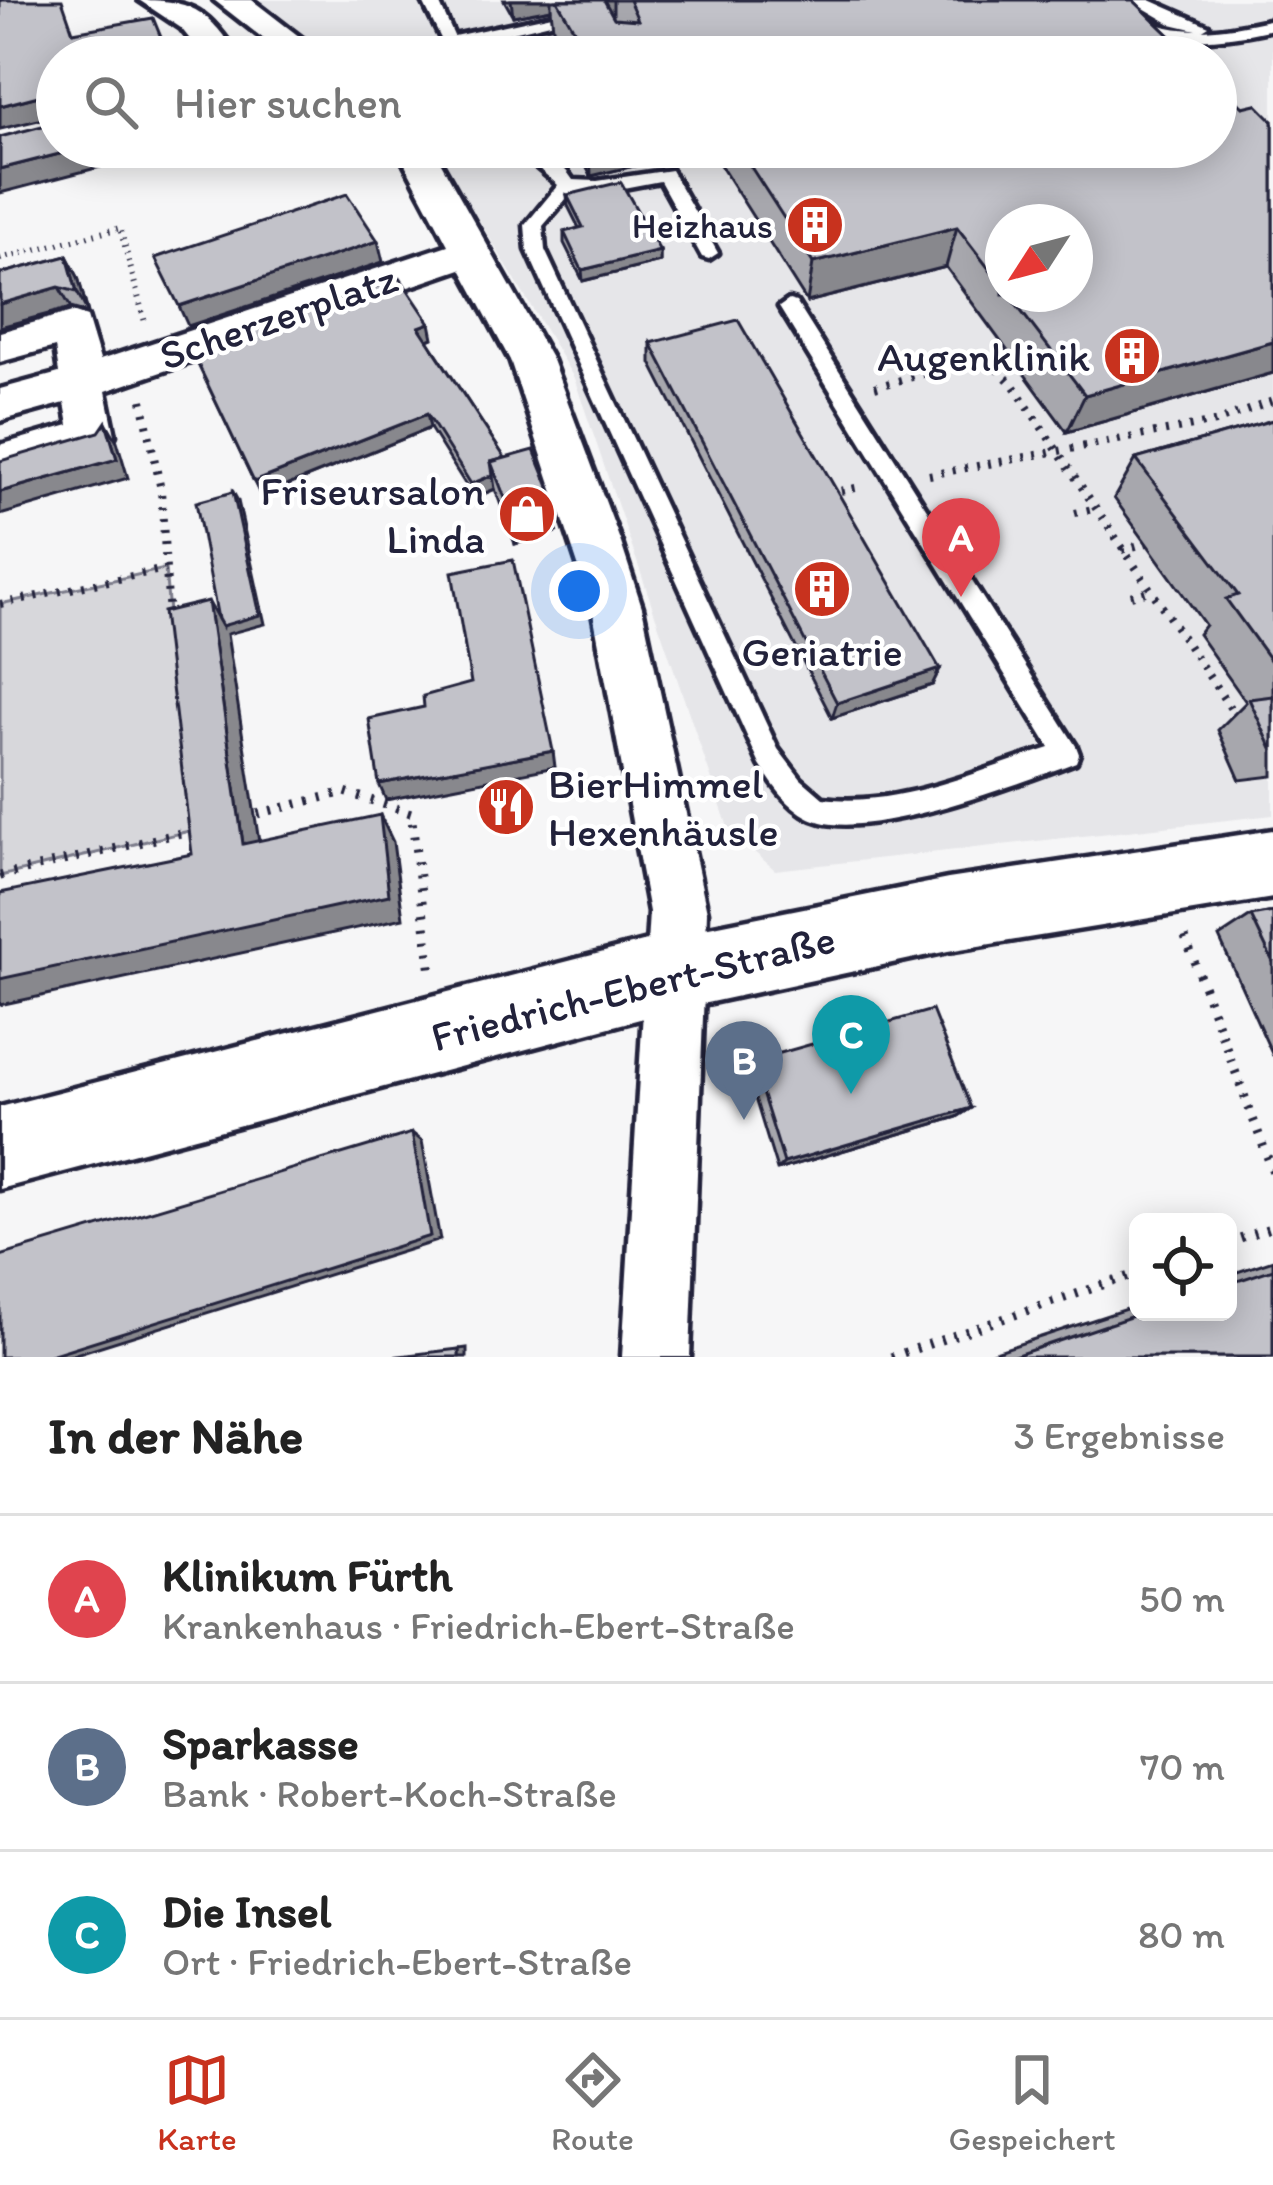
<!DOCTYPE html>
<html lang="de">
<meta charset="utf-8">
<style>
body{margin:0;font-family:Itim,sans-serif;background:#f2f2f2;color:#222}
.controls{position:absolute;right:36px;bottom:36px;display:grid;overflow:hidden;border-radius:18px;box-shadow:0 6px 30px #0003}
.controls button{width:108px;height:108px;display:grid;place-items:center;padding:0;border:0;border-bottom:3px solid #e0e0e0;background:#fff;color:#222;font:60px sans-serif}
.compass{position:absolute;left:985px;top:204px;width:108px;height:108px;border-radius:50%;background:#fff;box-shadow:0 6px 30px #0003;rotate:234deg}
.you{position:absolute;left:579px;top:591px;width:42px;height:42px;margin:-30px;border:9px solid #fff;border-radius:50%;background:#1a73e8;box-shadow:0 0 0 18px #1a73e833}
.badge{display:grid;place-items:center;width:78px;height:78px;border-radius:50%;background:#c8321e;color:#fff;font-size:39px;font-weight:700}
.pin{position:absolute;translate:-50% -99px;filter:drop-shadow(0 3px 6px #0008)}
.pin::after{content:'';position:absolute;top:63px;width:42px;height:36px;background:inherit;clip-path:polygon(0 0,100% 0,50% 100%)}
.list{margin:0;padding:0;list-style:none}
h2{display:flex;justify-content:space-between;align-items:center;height:156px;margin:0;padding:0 48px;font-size:51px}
h2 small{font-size:39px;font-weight:400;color:#767676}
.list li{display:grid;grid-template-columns:78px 1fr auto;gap:36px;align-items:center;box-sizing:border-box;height:168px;padding:0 48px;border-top:3px solid #e0e0e0}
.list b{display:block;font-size:45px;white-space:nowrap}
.list p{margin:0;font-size:39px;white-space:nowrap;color:#767676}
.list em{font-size:39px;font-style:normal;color:#767676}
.icon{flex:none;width:66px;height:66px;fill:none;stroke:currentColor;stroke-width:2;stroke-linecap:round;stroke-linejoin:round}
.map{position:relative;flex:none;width:1273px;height:1357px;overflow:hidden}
.search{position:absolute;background:#fff;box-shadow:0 6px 30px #0003;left:36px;right:36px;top:36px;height:132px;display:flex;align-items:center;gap:30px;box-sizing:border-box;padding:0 42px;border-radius:66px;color:#767676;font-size:45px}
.sheet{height:660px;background:#fff}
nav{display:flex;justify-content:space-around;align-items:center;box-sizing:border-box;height:168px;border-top:3px solid #e0e0e0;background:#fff;font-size:33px;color:#767676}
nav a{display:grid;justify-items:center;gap:6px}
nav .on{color:#c8321e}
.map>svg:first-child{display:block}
.built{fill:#e6e6e9;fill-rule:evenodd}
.green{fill:#d7d7db;stroke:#7c7c8b;stroke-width:3}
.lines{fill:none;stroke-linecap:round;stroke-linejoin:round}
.lane-casing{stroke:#22223b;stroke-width:9}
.street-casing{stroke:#22223b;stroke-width:9}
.secondary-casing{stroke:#22223b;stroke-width:9}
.path-far2{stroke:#22223b;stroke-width:6;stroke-dasharray:1.5 6;stroke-linecap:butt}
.path-far1{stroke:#22223b;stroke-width:8;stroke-dasharray:3 9;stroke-linecap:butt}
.path{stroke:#22223b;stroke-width:9;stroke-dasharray:3 10;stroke-linecap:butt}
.lane{fill:#fff;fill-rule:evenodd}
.street{fill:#fff;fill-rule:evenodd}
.secondary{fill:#fff;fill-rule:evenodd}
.wall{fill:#a7a7ad;stroke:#22223b;stroke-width:3;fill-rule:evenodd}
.shaded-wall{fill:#88888d;stroke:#22223b;stroke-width:3}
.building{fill:#c2c2c9;stroke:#22223b;stroke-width:3}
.labels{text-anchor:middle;stroke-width:9;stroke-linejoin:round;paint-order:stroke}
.far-poi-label{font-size:36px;fill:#22223b;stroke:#fff;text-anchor:end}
.street-label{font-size:42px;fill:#22223b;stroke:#fff}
.poi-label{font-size:42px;fill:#22223b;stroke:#fff;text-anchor:end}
</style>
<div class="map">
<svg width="1273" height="1357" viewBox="0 0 1273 1357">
<rect width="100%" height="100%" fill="#f6f6f7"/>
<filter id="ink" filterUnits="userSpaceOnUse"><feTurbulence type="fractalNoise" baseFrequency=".00833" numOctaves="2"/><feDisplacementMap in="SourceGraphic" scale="24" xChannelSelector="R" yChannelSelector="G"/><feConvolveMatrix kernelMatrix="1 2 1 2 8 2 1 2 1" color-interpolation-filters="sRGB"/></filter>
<g filter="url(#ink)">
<path class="built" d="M 240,0 L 1273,0 L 1273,815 L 775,870 L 729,830 L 574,378 L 435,147 L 1216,147 L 1216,57 L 326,57 ZM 1003,222 L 1075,222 L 1075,294 L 1003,294 Z"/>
<path class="green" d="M 165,569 L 189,831 L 0,876 L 0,604 Z"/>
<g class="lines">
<defs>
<g id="lane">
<path d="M 422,0 L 438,0 L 454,36 L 580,9 L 588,14 L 458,45 L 461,53 L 450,57 Z"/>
<path d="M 1097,0 L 1114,0 C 1163,41 1215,32 1273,19 L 1273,29 C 1210,43 1146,51 1097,0 Z"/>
<path d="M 1130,0 L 1150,0 L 1209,26 L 1201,31 L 1171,24 Z"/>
<path d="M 513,147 C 537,147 560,159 573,180 L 597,181 L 671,170 L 718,253 L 709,259 L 702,257 L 660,181 L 597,193 L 572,192 L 543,226 L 545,250 L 778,749 L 801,779 L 823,798 C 898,808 979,770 1050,748 L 779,307 L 789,300 L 796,302 L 1076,746 L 1079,754 L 1076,762 C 1018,784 879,837 821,822 C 792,814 775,788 760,765 L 527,250 L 525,225 L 558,185 Z"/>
<path d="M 671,147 L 689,147 L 689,148 L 680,153 Z"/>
</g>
<g id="street">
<path d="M 139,0 C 195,0 208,12 239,57 L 204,57 L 181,28 Z"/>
<path d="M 214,0 L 252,0 L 326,57 L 287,57 Z"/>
<path d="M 396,147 L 432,147 L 552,360 L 621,543 L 642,607 L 707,912 L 690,1357 L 622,1357 L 649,912 L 592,607 L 510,360 L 461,269 L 106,391 L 115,435 L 109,447 L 0,479 L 0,445 L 69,425 L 65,403 L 0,421 L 0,389 L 59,373 L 55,347 L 0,362 L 0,332 L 72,312 L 87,317 L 100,360 L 448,245 Z"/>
</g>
<path id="secondary" d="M 1273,830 L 1273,898 L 948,951 L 674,1010 L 0,1189 L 0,1107 L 674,934 L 948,879 Z"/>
</defs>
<use href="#lane" class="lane-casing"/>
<use href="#street" class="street-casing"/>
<use href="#secondary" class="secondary-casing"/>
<path class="path-far2" d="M 0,259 L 120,228 L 145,322"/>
<g class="path-far1">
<path d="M 875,387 L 986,357 L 1013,385 L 1237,718"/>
<path d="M 142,400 L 161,490 L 169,617"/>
<path d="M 929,475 L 1215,422 L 1273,401"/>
<path d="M 829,493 L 861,487"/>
<path d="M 1075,513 L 1093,509"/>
<path d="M 1122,550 L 1147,543"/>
<path d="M 1131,596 L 1149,591"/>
<path d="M 0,604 L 165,569"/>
</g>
<g class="path">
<path d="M 245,817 L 345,792 L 411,813 L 431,973"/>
<path d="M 0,876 L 189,831"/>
<path d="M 1185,937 L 1273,1172"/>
<path d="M 1228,1242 L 1273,1227"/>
<path d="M 891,1357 L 1138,1273"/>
</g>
<use href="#lane" class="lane"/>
<use href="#street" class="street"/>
<use href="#secondary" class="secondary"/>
</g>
<g class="wall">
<path d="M 504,0 L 1133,0 L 1192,57 L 569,57 L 553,28 L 551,9 L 513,16 Z"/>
<path d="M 1243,107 L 1273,121 L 1273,373 L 1067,432 L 946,267 L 807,302 L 710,149 L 687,154 L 688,147 L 1216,147 ZM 1003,222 L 1075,294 L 1003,294 Z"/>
<path d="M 576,147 L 677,147 L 677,156 L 591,176 Z"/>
<path d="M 567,195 L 660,251 L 660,262 L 583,281 L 564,243 L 564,232 L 579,228 L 568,206 Z"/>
<path d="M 67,256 L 78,277 L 88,313 L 71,308 L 0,327 L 0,274 Z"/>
<path d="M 433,338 L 428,340 L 505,458 L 557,532 L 515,544 L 495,489 L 474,498 L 430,428 L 261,496 L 196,360 Z"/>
<path d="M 651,343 L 932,685 L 832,718 L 651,363 Z"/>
<path d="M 1273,420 L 1273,776 L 1240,780 L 1218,730 L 1246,702 L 1198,634 L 1205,625 L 1114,498 L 1136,459 Z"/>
<path d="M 1273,912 L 1273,1056 L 1219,937 L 1251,916 Z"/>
<path d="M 752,1061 L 971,1108 L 957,1117 L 777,1170 L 747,1072 Z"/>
<path d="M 1273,1260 L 1273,1357 L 980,1357 L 1138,1305 L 1138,1312 L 1228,1312 L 1228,1275 Z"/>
</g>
<g class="shaded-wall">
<path d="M 511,0 L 551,0 L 551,9 L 513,16 Z"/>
<path d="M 557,0 L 613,0 L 613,22 Z"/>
<path d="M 46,94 L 56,116 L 0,129 L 0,106 Z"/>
<path d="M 87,147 L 177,147 L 0,193 L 0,169 Z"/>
<path d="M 590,147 L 677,147 L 677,156 L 591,176 Z"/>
<path d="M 688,147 L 711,147 L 710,149 L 687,154 Z"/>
<path d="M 957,227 L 946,267 L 807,302 L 813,263 Z"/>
<path d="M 378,241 L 383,262 L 188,326 L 179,306 Z"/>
<path d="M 660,251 L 660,262 L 583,281 L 582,270 Z"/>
<path d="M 67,256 L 78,277 L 88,313 L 77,292 Z"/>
<path d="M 59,287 L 71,308 L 0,327 L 0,304 Z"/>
<path d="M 430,323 L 433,338 L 422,342 L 419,327 Z"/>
<path d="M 1273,342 L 1273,373 L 1067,432 L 1085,395 Z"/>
<path d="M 427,414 L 430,428 L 261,496 L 254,482 Z"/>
<path d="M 106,422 L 117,441 L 128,478 L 0,515 L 0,492 L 117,459 Z"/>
<path d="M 493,475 L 495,489 L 474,498 L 471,484 Z"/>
<path d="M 233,492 L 238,501 L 265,624 L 227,634 L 263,868 L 243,844 L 208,601 L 222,626 Z"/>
<path d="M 554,499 L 557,532 L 515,544 L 510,511 Z"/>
<path d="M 940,669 L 932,685 L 832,718 L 837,703 Z"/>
<path d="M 553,751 L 555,767 L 386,800 L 379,784 Z"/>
<path d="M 380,815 L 393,842 L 403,918 L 0,1005 L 0,979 Z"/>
<path d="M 971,1108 L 957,1117 L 777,1170 L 784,1163 Z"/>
<path d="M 412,1133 L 422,1141 L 440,1240 L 66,1357 L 44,1357 Z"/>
<path d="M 467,1348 L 467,1357 L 459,1357 L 459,1349 Z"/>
</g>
<g class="building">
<path d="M 0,0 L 62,0 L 73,32 L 153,18 L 169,57 L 57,57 L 57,147 L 87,147 L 0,169 L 0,137 L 50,124 L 51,99 L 46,94 L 0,106 Z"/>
<path d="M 557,0 L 604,0 L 614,18 L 638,20 L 629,0 L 1133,0 L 1192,57 L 590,57 Z"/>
<path d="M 1216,81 L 1243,107 L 1256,104 L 1273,121 L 1273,342 L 1085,395 L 1008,294 L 1075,294 L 1075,222 L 1003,222 L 1003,287 L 957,227 L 813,263 L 738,147 L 1216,147 Z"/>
<path d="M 621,182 L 660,251 L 582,270 L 564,232 L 583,227 L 567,195 Z"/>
<path d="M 347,194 L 378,241 L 179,306 L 155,258 Z"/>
<path d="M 67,256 L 77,292 L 59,287 L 0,304 L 0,274 Z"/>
<path d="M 400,278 L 430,323 L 419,327 L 505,458 L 491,462 L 493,475 L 471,484 L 427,414 L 254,482 L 196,360 L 204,357 L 199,347 Z"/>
<path d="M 738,320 L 940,669 L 837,703 L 651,343 Z"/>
<path d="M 1273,420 L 1273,664 L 1226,599 L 1238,595 L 1136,459 Z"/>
<path d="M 106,422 L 117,459 L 0,492 L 0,461 L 99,432 Z"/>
<path d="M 534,450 L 554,499 L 510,511 L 491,462 Z"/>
<path d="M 233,492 L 260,615 L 222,626 L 218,619 L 196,502 Z"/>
<path d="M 513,560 L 553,751 L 379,784 L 369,719 L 424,707 L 423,696 L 471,683 L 452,572 Z"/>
<path d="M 208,601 L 243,844 L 380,815 L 389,895 L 0,979 L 0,893 L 192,854 L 163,612 Z"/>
<path d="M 1273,696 L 1273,751 L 1249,699 Z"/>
<path d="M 1273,912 L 1273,962 L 1251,916 Z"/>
<path d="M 932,1010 L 971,1108 L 784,1163 L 752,1061 Z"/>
<path d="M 412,1133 L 430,1236 L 44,1357 L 0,1357 L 0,1256 Z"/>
<path d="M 1273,1269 L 1273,1357 L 1011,1357 L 1145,1312 L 1228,1312 L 1228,1284 Z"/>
<path d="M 459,1349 L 459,1357 L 391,1357 Z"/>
</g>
</g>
<defs>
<symbol id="building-disc" viewBox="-11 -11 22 22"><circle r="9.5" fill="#c8321e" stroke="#fff"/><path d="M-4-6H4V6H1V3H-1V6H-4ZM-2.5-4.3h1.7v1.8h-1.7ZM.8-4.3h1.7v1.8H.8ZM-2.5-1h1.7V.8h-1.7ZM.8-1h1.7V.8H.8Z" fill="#fff"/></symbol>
<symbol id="shop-disc" viewBox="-11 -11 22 22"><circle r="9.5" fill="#c8321e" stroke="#fff"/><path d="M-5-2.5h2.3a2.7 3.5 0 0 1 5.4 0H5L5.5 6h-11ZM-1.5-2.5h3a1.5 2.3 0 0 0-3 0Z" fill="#fff"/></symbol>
<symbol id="restaurant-disc" viewBox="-11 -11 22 22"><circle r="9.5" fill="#c8321e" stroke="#fff"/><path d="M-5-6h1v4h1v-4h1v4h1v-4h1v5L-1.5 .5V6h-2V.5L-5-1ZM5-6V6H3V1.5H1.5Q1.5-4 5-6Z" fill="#fff"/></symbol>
</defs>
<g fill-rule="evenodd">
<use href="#building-disc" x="782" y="192" width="66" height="66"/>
<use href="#building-disc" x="1099" y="323" width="66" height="66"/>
<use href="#shop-disc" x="494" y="481" width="66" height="66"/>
<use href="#building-disc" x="789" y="556" width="66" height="66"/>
<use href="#restaurant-disc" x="473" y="774" width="66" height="66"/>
</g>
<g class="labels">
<g class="far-poi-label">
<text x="773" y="238">Heizhaus</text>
</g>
<g class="street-label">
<text transform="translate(278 316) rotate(-19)" y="15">Scherzerplatz</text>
<text transform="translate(633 987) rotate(-14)" y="15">Friedrich-Ebert-Straße</text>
</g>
<g class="poi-label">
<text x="1090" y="371">Augenklinik</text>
<text x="485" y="505">Friseursalon<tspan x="485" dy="48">Linda</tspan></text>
<text x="822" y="666" text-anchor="middle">Geriatrie</text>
<text x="548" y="798" text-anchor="start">BierHimmel<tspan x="548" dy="48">Hexenhäusle</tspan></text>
</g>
</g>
</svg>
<div class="controls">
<button><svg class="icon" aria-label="locate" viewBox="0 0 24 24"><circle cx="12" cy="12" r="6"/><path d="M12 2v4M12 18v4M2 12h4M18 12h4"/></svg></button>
</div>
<svg class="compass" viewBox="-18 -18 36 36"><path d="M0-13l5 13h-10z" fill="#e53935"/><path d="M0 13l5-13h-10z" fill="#767676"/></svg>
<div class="you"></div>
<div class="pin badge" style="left:961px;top:597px;background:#e0444e">A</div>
<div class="pin badge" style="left:744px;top:1120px;background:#5c6f8a">B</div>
<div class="pin badge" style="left:851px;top:1094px;background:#0f9aa8">C</div>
<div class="search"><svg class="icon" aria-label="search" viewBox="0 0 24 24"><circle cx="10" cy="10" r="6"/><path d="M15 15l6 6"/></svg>Hier suchen</div>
</div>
<section class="sheet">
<h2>In der Nähe<small>3 Ergebnisse</small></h2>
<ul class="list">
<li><span class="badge" style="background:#e0444e">A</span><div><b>Klinikum Fürth</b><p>Krankenhaus · Friedrich-Ebert-Straße</p></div><em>50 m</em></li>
<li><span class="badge" style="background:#5c6f8a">B</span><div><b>Sparkasse</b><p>Bank · Robert-Koch-Straße</p></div><em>70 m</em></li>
<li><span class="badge" style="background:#0f9aa8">C</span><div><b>Die Insel</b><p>Ort · Friedrich-Ebert-Straße</p></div><em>80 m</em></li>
</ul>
</section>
<nav>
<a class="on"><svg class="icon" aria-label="map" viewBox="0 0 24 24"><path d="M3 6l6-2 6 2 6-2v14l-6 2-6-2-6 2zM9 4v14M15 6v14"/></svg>Karte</a>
<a><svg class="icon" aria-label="directions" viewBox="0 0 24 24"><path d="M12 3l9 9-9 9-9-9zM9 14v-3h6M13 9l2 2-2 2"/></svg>Route</a>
<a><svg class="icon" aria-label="saved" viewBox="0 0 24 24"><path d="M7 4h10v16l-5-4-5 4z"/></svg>Gespeichert</a>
</nav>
